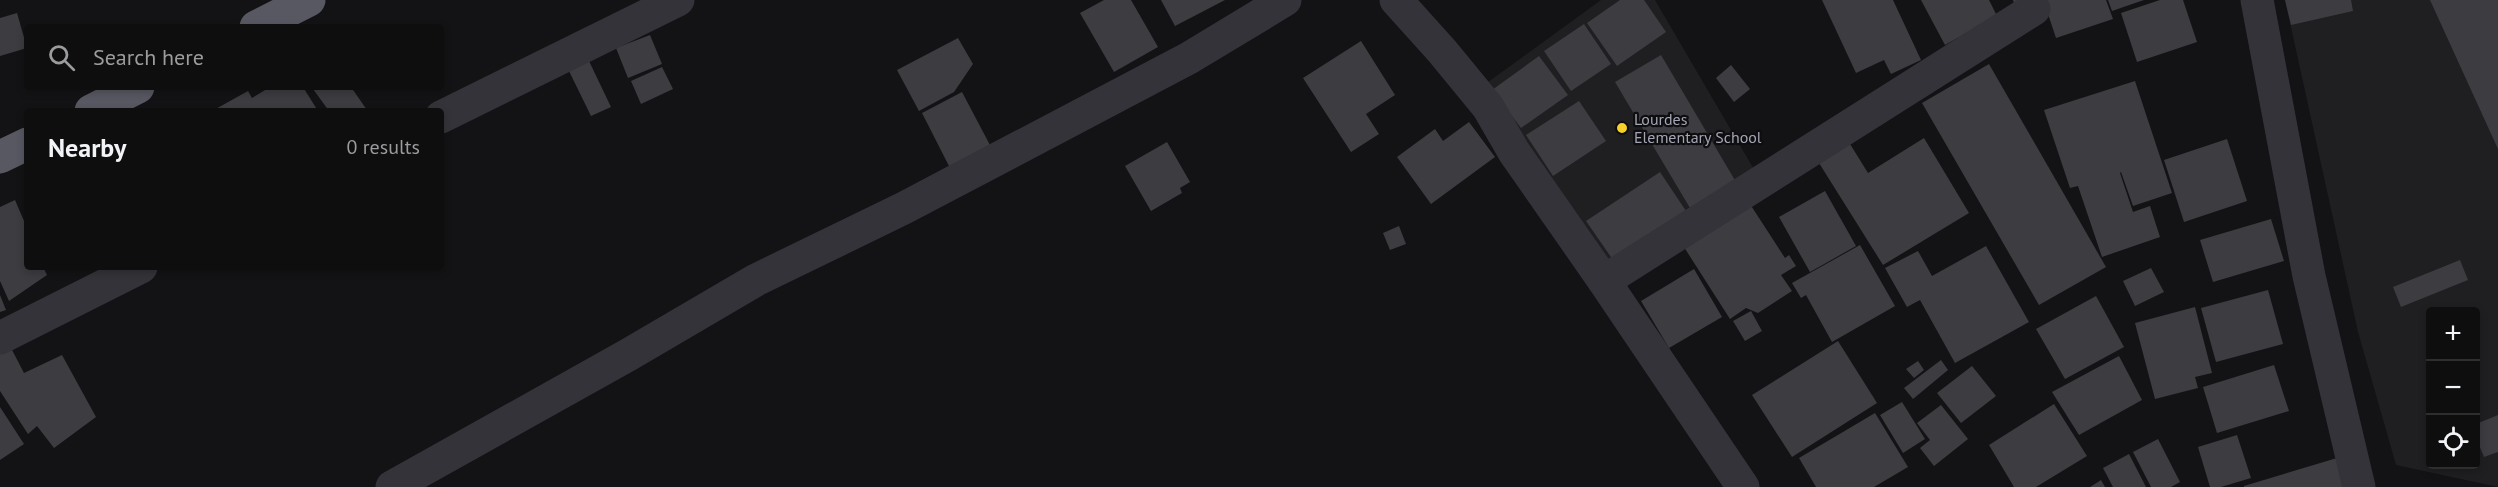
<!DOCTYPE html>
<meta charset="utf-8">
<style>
body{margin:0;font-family:"PT Sans",sans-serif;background:#171718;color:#f1f3f6}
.controls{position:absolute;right:18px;bottom:18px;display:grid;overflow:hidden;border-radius:6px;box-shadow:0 3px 9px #0003}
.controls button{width:54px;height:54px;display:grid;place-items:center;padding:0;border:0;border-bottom:2px solid #2e2e2f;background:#0e0e0f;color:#f1f3f6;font:30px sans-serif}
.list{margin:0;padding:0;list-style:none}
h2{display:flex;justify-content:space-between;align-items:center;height:78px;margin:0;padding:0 24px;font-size:26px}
h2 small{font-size:20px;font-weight:400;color:#9b9c9e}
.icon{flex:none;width:33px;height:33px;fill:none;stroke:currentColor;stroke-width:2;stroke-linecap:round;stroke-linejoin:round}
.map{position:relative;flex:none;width:2498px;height:487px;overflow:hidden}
.search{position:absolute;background:#0e0e0f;box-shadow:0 3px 9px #0003;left:24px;top:24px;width:420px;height:66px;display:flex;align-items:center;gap:15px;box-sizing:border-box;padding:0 21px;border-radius:6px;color:#9b9c9e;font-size:22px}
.panel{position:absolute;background:#0e0e0f;box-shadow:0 3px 9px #0003;left:24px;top:108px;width:420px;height:162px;border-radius:6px}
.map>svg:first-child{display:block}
.built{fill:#1f1e21;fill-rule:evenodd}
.building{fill:#3d3c41}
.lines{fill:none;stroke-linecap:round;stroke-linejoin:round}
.minor{stroke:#333339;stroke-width:33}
.trunk{stroke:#575861;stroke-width:33}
.poi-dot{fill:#f5d12a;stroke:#0e0d0f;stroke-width:2}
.labels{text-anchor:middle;stroke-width:4.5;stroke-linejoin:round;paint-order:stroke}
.poi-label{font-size:16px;fill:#a4a6b5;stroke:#0e0d0f;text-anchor:start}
</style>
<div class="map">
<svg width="2498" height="487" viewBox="0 0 2498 487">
<rect width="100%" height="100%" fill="#131214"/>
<g class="built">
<path d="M 1601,0 L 1655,0 L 1755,171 L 1610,264 L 1484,85 Z"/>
<path d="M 2285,0 L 2498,0 L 2498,487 L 2396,465 L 2358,332 ZM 2430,312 L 2476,312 L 2476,464 L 2430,464 Z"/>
</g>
<g class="building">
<path d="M 1104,0 L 1131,0 L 1158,47 L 1114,72 L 1080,13 Z"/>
<path d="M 1161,0 L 1225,0 L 1175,26 Z"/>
<path d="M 1620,0 L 1644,0 L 1666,32 L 1617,66 L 1587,23 Z"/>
<path d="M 1822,0 L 1893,0 L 1921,60 L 1891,74 L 1884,60 L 1856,73 Z"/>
<path d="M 1921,0 L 1989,0 L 1997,16 L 1945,45 Z"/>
<path d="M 2013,0 L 2106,0 L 2113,19 L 2056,38 L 2044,2 L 2016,11 Z"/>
<path d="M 2108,0 L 2144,0 L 2112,11 Z"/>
<path d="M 2160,0 L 2183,0 L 2197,42 L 2137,62 L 2121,13 Z"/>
<path d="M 2285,0 L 2351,0 L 2353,11 L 2291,25 Z"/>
<path d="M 2430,0 L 2498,0 L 2498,149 Z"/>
<path d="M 17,13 L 27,48 L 0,56 L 0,18 Z"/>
<path d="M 1584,24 L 1611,64 L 1571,91 L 1544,51 Z"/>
<path d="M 650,35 L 662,64 L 628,78 L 616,48 Z"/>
<path d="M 958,38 L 973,64 L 954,92 L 919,111 L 897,70 Z"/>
<path d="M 1361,41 L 1395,95 L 1366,114 L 1379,134 L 1351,152 L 1303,78 Z"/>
<path d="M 1661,55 L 1736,182 L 1690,208 L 1615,82 Z"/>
<path d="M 1539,56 L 1568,95 L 1521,128 L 1492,90 Z"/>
<path d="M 589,61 L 611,107 L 591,116 L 569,71 Z"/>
<path d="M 1989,64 L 2106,267 L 2039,305 L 1922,103 Z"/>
<path d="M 1731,65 L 1750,89 L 1734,102 L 1716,78 Z"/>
<path d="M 662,67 L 673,89 L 641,104 L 631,81 Z"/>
<path d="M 2135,81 L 2172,193 L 2133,206 L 2121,172 L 2120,173 L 2133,212 L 2150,206 L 2160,237 L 2102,257 L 2078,186 L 2070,188 L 2044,110 Z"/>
<path d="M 270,87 L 303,87 L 318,111 L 212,111 L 248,91 L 252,98 Z"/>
<path d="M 316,87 L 351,87 L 367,110 L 329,111 L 313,89 Z"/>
<path d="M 962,92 L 991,147 L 950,168 L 922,113 Z"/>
<path d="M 1579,101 L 1606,141 L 1553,176 L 1526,135 Z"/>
<path d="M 1469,122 L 1495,157 L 1431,204 L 1397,157 L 1435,129 L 1443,141 Z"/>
<path d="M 1924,138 L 1969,213 L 1883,265 L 1819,163 L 1850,144 L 1868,173 Z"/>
<path d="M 2227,139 L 2247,201 L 2184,222 L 2164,160 Z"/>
<path d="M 1167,142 L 1190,182 L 1180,188 L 1182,193 L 1151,211 L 1125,166 Z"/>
<path d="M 1660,172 L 1686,211 L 1613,260 L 1586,221 Z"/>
<path d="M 1825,191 L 1856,246 L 1810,272 L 1779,217 Z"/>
<path d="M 15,200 L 27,228 L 27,267 L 43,267 L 47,275 L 9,301 L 0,281 L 0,207 Z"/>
<path d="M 1748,201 L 1785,258 L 1789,255 L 1796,266 L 1781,275 L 1792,291 L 1758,313 L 1746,308 L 1730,319 L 1682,244 Z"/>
<path d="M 2271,219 L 2284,261 L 2213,282 L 2200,240 Z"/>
<path d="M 1399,226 L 1406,244 L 1390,250 L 1383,233 Z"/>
<path d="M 1860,245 L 1895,306 L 1832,342 L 1806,295 L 1801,298 L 1792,283 Z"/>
<path d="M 1986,246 L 2029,322 L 1955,363 L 1920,300 L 1907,307 L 1885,268 L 1918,251 L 1932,276 Z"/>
<path d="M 2460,260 L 2468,280 L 2401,307 L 2393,287 Z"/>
<path d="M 2151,268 L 2164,292 L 2135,306 L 2123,281 Z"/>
<path d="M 1694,269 L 1722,317 L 1669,348 L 1641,301 Z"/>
<path d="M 2268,290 L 2283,344 L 2216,362 L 2201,308 Z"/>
<path d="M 0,295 L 6,310 L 0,312 Z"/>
<path d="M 2096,296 L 2124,347 L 2065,379 L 2036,329 Z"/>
<path d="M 2195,307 L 2212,373 L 2195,377 L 2198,388 L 2155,399 L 2135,323 Z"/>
<path d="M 1751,311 L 1762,331 L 1745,341 L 1733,321 Z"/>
<path d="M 1838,341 L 1877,403 L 1792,457 L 1752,395 Z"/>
<path d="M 10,346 L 24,373 L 62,355 L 96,417 L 54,448 L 37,426 L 28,434 L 0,391 L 0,351 Z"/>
<path d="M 2119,356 L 2142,400 L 2079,435 L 2052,392 Z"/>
<path d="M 1941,360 L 1948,370 L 1913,399 L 1904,388 Z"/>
<path d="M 1918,361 L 1924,370 L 1914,378 L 1906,369 Z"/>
<path d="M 2274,365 L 2289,411 L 2217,433 L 2203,387 Z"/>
<path d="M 1972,366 L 1996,396 L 1961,423 L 1937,393 Z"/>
<path d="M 1902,402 L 1925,439 L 1903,453 L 1880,415 Z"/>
<path d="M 2054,404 L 2087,456 L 2036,487 L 2014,487 L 1989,445 Z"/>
<path d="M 1941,405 L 1968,439 L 1934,466 L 1920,448 L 1930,440 L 1917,423 Z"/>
<path d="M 0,407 L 24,444 L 0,460 Z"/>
<path d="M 1875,413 L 1908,467 L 1874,487 L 1816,487 L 1799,458 Z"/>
<path d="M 2498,415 L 2498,452 L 2484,457 L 2476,438 L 2476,424 Z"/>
<path d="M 2237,435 L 2251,478 L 2221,487 L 2210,487 L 2198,447 Z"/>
<path d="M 2158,439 L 2180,482 L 2171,487 L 2151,487 L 2133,452 Z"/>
<path d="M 2129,454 L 2146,487 L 2113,487 L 2103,468 Z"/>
<path d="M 2337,458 L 2346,487 L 2244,487 L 2244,486 Z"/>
<path d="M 2101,480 L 2105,487 L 2090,487 Z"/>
</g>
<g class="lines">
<g class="minor">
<path d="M 1396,0 L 1442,51 L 1488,107 L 1514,152 L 1604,281 L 1743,487"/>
<path d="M 2257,0 L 2309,276 L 2359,487"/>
<path d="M 441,117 L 678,0"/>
<path d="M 1604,281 L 2034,9"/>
<path d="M 0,338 L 141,267"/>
<path d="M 392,487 L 628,355 L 756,280 L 904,208 L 1189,58 L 1285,0"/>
</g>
<g class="trunk">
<path d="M 256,27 L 309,0"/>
<path d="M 91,111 L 138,87"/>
<path d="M 0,157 L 27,144"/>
</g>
</g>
<circle class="poi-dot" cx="1622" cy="128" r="6"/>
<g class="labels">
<g class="poi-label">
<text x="1634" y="125">Lourdes<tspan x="1634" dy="18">Elementary School</tspan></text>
</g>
</g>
</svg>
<div class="controls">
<button>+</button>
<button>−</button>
<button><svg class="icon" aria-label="locate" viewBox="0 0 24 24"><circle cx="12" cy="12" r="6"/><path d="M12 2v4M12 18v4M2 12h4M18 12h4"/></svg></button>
</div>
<div class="search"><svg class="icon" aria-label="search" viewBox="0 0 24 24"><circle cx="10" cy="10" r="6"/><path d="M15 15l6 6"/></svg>Search here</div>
<section class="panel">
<h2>Nearby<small>0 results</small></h2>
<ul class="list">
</ul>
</section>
</div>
